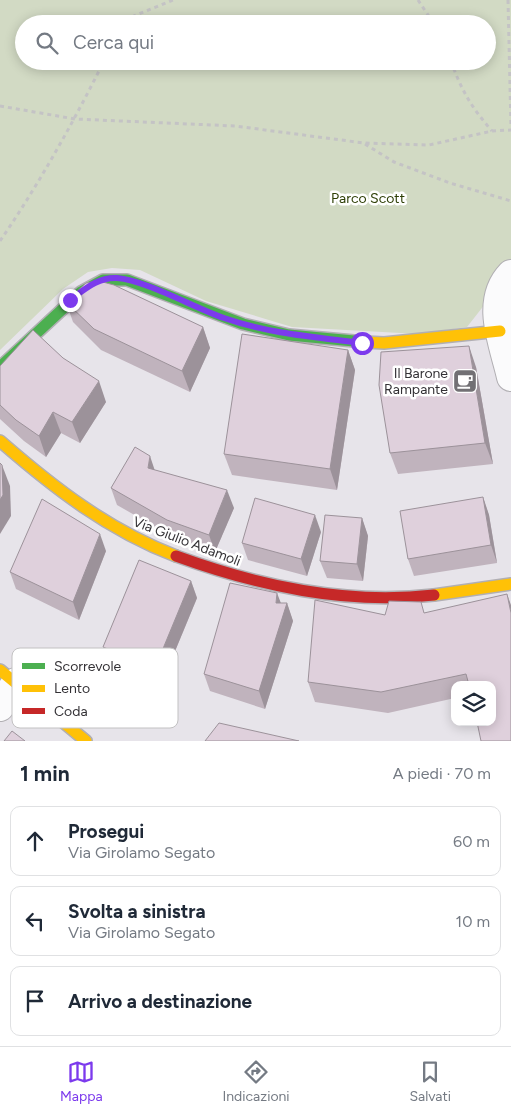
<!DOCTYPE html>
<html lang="it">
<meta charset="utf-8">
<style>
body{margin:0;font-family:Figtree,sans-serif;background:#f6f6f7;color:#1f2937}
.controls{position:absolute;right:15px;bottom:15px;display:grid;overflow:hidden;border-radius:10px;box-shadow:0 2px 12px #0003}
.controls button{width:45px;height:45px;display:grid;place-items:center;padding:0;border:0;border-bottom:1px solid #e0e1e3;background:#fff;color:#1f2937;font:25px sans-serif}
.stop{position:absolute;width:15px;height:15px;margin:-11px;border:4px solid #7c3aed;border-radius:50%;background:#fff}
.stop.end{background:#7c3aed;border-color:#fff;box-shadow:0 1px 5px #0008}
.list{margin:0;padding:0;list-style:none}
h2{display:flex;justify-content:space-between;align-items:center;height:65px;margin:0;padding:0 20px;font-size:21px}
h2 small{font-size:16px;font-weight:400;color:#747a83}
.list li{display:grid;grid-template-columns:32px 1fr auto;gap:15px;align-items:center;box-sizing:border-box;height:70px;margin:0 10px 10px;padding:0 10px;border:1px solid #e0e1e3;border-radius:10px}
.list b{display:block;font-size:19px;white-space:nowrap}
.list p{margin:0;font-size:16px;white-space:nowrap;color:#747a83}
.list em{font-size:16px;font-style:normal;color:#747a83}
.icon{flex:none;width:28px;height:28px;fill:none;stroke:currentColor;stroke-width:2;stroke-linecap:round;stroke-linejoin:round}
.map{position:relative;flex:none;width:511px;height:741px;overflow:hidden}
.search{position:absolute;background:#fff;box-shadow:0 2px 12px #0003;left:15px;right:15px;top:15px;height:55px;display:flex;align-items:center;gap:12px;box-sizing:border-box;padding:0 18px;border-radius:28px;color:#747a83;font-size:19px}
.sheet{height:305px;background:#fff}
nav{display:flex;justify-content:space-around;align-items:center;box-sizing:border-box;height:70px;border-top:1px solid #e0e1e3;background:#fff;font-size:14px;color:#747a83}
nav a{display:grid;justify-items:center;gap:2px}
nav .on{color:#7c3aed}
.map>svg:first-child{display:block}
.green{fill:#d2dac4;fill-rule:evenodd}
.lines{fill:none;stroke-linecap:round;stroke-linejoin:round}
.street-casing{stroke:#b1afb3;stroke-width:30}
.fast-casing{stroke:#b1afb3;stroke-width:14}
.slow-casing{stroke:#b1afb3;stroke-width:14}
.jam-casing{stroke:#b1afb3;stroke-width:14}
.path{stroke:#c4c3c5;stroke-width:3;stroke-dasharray:4 4;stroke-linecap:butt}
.street{stroke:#fbfbfc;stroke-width:28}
.fast{stroke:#4caf50;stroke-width:11}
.slow{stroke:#ffc107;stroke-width:11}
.jam{stroke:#c62828;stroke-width:11}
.wall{fill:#c0b3bd}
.shaded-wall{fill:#9c929a}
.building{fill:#dfd0dc;stroke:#9c929a}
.route{stroke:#7c3aed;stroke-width:6}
.labels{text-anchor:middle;stroke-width:5;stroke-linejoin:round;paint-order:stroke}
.park-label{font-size:14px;fill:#2e3f06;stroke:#fff}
.poi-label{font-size:14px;fill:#333135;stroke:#fff;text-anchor:end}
.street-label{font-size:14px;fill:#333135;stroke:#fff}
.key{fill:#fff;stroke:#c2c1c2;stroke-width:1}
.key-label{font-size:14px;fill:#333135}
</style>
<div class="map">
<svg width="511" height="741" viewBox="0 0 511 741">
<rect width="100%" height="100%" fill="#e7e4ea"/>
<path class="green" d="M 0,0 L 511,0 L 511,271 L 467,327 L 418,334 L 292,327 L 206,301 L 140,270 L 112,268 L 88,272 L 63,289 L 0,350 ZM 24,24 L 487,24 L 487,61 L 24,61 Z"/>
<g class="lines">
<defs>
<g id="street">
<path d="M 511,274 C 484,302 504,345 511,377"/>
<path d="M 0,707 L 16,682"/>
</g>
<path id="fast" d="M 0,367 L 81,292 L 103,280 L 127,280 L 243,324 L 289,335 L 365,342"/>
<g id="slow">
<path d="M 365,342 L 384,343 L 500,331"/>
<path d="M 0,441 C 54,488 108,530 176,556"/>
<path d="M 434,595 L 511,584"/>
<path d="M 0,670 L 86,741"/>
</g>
<path id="jam" d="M 176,556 C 259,586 345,605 434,595"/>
</defs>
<use href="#street" class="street-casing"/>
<use href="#fast" class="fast-casing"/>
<use href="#slow" class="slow-casing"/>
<use href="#jam" class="jam-casing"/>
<g class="path">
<path d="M 418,0 L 434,24"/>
<path d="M 508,0 L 511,128"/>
<path d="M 128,24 L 134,16 L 173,0"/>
<path d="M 451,61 C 461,90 472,108 492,131"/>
<path d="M 0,106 L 75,119 L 235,126 L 364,143 L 429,145 L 492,131 L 511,130"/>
<path d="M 365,144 L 394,162 L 450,183 L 511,201"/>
<path d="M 0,241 C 39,184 73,123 104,61"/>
</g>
<use href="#street" class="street"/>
<use href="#fast" class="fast"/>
<use href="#slow" class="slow"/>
<use href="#jam" class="jam"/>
</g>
<g class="wall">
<path d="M 66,302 L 203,327 L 210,348 L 190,392 L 101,350 L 73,322 Z"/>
<path d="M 348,350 L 355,370 L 337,490 L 232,475 L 224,454 Z"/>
<path d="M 0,366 L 106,402 L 80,443 L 61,433 L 46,457 L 24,441 L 0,419 Z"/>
<path d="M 476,367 L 493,464 L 398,474 L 390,453 Z"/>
<path d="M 155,470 L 234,508 L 215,552 L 173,537 L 117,505 L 111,488 Z"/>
<path d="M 483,497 L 489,515 L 497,563 L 414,576 L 408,559 Z"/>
<path d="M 362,518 L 368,536 L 363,581 L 327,578 L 320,561 Z"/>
<path d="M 321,532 L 307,576 L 248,560 L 242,543 Z"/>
<path d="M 106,551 L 79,620 L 16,589 L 10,572 Z"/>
<path d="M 191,581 L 197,598 L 161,685 L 110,665 L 103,647 Z"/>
<path d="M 281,603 L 287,603 L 293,621 L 265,709 L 210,691 L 204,674 Z"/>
<path d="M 425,613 L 492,685 L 455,685 L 455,698 L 388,713 L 315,702 L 308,682 Z"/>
</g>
<g class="shaded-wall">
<path d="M 203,327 L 210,348 L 190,392 L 182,371 Z"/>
<path d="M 469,346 L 476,367 L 493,464 L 485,443 Z"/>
<path d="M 348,350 L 355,370 L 337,490 L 330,469 Z"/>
<path d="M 99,381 L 106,402 L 80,443 L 72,422 Z"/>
<path d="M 53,412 L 61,433 L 46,457 L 39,436 Z"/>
<path d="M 150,456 L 156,474 L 148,468 Z"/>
<path d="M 2,465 L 10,486 L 11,516 L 0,534 L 0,500 Z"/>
<path d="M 227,490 L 234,508 L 215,552 L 209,535 Z"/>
<path d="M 483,497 L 489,515 L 497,563 L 491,545 Z"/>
<path d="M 315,515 L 321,532 L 307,576 L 301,559 Z"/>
<path d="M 362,518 L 368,536 L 363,581 L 357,564 Z"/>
<path d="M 100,534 L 106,551 L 79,620 L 73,602 Z"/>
<path d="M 191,581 L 197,598 L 161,685 L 155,668 Z"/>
<path d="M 277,593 L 284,611 L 287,603 L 293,621 L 265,709 L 259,691 L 276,603 Z"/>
<path d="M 507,594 L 511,605 L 511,613 Z"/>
</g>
<g class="building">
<path d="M 99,281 L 114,285 L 203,327 L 182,371 L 94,329 L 66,302 L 86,283 Z"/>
<path d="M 33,330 L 63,358 L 99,381 L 72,422 L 53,412 L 39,436 L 16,420 L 0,405 L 0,366 Z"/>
<path d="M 242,334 L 348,350 L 330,469 L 224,454 Z"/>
<path d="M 469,346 L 485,443 L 390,453 L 379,385 L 381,352 Z"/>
<path d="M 135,447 L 150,456 L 148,468 L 227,490 L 209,535 L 167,520 L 111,488 Z"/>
<path d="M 0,463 L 2,465 L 3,495 L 0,500 Z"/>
<path d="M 483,497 L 491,545 L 408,559 L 400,511 Z"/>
<path d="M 255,498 L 315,515 L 301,559 L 242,543 Z"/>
<path d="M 42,499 L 100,534 L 73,602 L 10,572 Z"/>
<path d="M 325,515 L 362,518 L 357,564 L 320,561 Z"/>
<path d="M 139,560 L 191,581 L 155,668 L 103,647 Z"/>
<path d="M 230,583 L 277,593 L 276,603 L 287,603 L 259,691 L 204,674 Z"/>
<path d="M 507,594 L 511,613 L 511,741 L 481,741 L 477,722 L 492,722 L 492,685 L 469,685 L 466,674 L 381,692 L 308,682 L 315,600 L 385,615 L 389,601 L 421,602 L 424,613 Z"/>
<path d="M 219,723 L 299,741 L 205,741 Z"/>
<path d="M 12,731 L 25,741 L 4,741 Z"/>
</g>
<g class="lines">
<path class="route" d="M 70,300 C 85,289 98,277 117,278 C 145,280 195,308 224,318 C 270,334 315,337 362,343"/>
</g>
<defs>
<symbol id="cafe-square" viewBox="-11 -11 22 22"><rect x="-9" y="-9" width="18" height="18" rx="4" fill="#727074" stroke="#fff"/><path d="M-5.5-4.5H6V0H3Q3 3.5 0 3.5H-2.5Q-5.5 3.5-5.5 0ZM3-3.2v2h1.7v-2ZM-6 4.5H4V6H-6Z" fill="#fff"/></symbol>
</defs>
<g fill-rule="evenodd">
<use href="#cafe-square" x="451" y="367" width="28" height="28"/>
</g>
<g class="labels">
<g class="park-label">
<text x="368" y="203">Parco Scott</text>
</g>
<g class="poi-label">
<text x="448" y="378">Il Barone<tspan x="448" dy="16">Rampante</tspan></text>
</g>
<g class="street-label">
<text transform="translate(187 541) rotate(21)" y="5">Via Giulio Adamoli</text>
</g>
</g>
<rect x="12" y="648" width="166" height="80" rx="8" class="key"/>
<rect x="22" y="663" width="23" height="6" fill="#4caf50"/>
<rect x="22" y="685" width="23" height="7" fill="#ffc107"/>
<rect x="22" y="708" width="23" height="6" fill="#c62828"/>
<g class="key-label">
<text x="54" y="671">Scorrevole</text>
<text x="54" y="693">Lento</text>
<text x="54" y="716">Coda</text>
</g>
</svg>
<div class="controls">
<button><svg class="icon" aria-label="layers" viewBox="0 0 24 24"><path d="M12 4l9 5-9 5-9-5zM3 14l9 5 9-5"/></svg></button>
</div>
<div class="stop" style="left:362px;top:343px"></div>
<div class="stop end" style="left:70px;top:300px"></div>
<div class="search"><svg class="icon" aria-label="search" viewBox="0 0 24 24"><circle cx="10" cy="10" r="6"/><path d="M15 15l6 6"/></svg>Cerca qui</div>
</div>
<section class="sheet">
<h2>1 min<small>A piedi · 70 m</small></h2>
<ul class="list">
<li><svg class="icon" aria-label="ahead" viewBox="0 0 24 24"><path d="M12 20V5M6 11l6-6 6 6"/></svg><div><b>Prosegui</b><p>Via Girolamo Segato</p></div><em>60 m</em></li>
<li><svg class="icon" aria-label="left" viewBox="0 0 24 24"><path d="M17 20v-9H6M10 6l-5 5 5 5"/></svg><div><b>Svolta a sinistra</b><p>Via Girolamo Segato</p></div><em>10 m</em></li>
<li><svg class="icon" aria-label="arrive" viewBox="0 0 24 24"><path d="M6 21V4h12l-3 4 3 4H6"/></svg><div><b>Arrivo a destinazione</b></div></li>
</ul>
</section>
<nav>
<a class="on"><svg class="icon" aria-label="map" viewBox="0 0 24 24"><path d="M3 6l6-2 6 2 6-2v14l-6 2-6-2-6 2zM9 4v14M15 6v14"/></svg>Mappa</a>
<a><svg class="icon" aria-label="directions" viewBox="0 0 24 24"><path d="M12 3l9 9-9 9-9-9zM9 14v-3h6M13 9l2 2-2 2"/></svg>Indicazioni</a>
<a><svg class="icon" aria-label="saved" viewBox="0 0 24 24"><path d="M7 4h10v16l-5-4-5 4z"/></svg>Salvati</a>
</nav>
